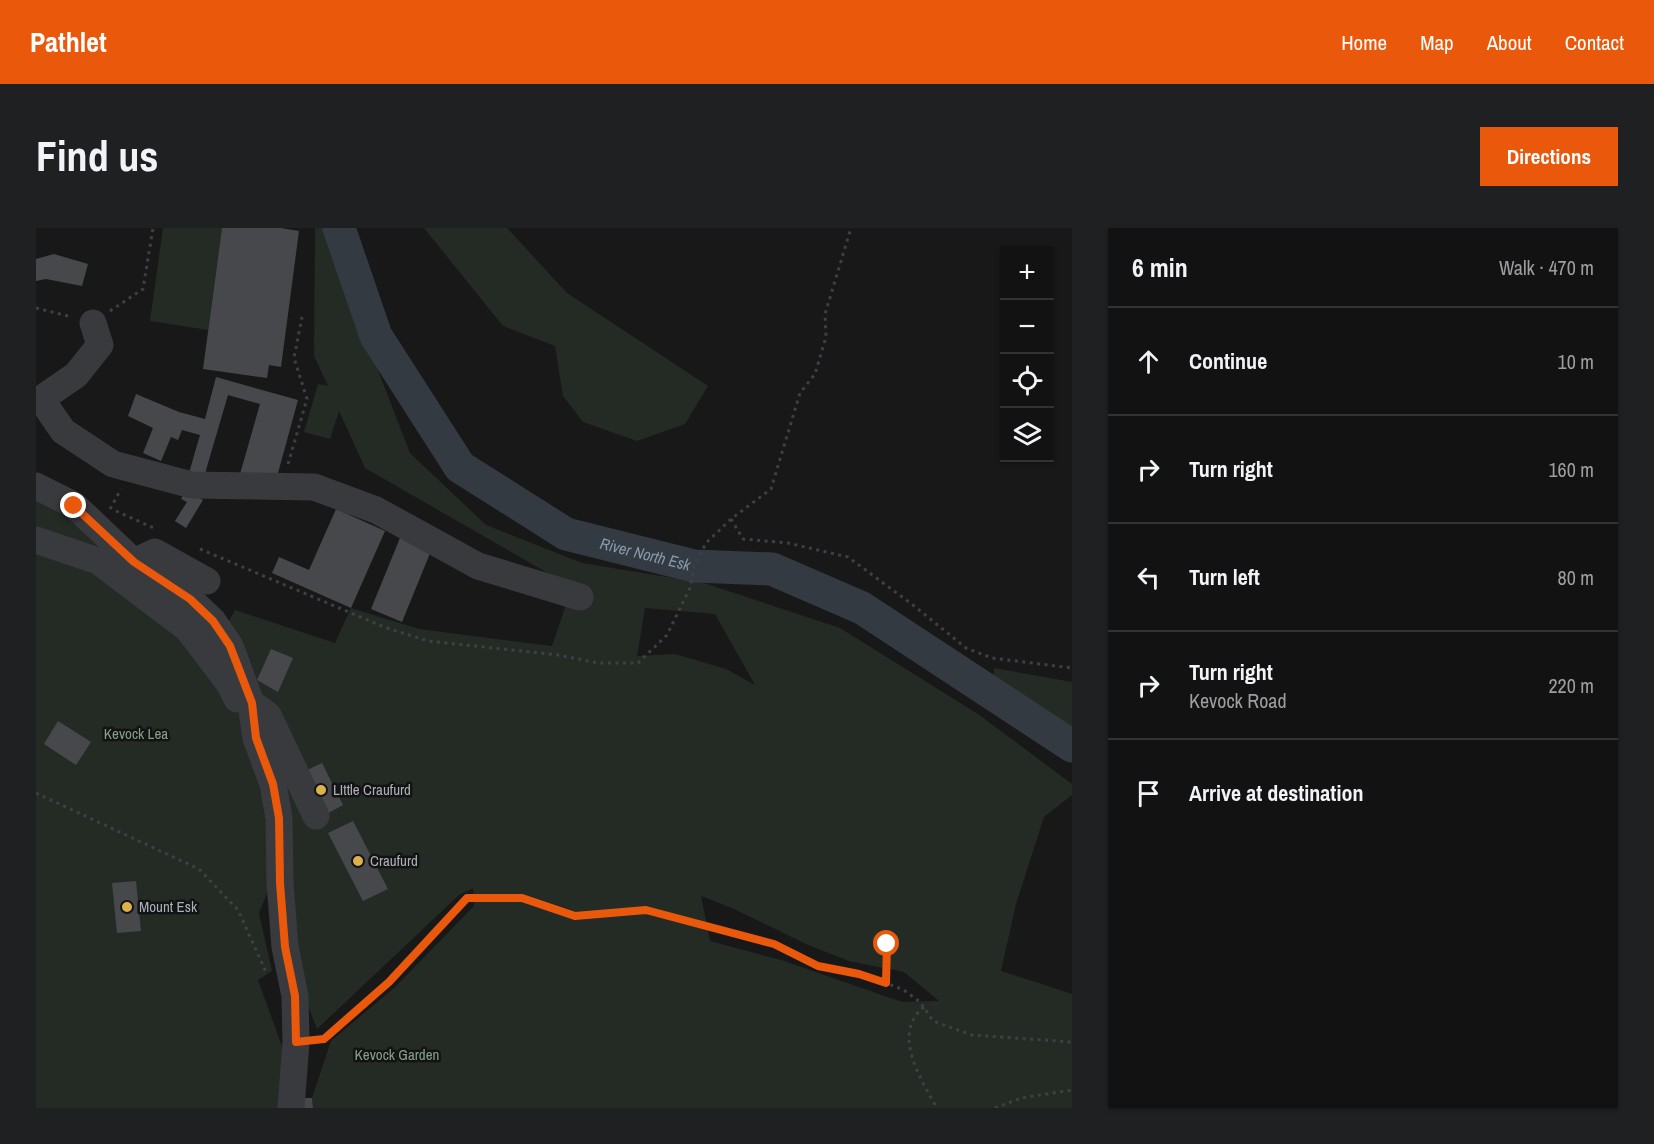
<!DOCTYPE html>
<meta charset="utf-8">
<style>
body{margin:0;font-family:"Archivo Narrow",sans-serif;background:#1f2021;color:#f1f3f6}
.controls{position:absolute;right:18px;top:18px;display:grid;overflow:hidden;border-radius:0px;box-shadow:0 2px 4px #0004}
.controls button{width:54px;height:54px;display:grid;place-items:center;padding:0;border:0;border-bottom:2px solid #313233;background:#121213;color:#f1f3f6;font:30px sans-serif}
.stop{position:absolute;width:18px;height:18px;margin:-14px;border:4px solid #ea580c;border-radius:50%;background:#fff}
.stop.end{background:#ea580c;border-color:#fff;box-shadow:0 2px 6px #0008}
.list{margin:0;padding:0;list-style:none}
h2{display:flex;justify-content:space-between;align-items:center;height:78px;margin:0;padding:0 24px;font-size:26px}
h2 small{font-size:20px;font-weight:400;color:#9c9ea0}
.list li{display:grid;grid-template-columns:39px 1fr auto;gap:18px;align-items:center;box-sizing:border-box;height:108px;padding:0 24px;border-top:2px solid #313233}
.list b{display:block;font-size:22px;white-space:nowrap}
.list p{margin:0;font-size:20px;white-space:nowrap;color:#9c9ea0}
.list em{font-size:20px;font-style:normal;color:#9c9ea0}
.icon{flex:none;width:33px;height:33px;fill:none;stroke:currentColor;stroke-width:2;stroke-linecap:round;stroke-linejoin:round}
.map{position:relative;flex:none;width:1036px;height:880px;overflow:hidden;border-radius:0px}
header{display:flex;align-items:center;gap:36px;box-sizing:border-box;height:84px;padding:0 30px;background:#ea580c;color:#fff}
header strong{font-size:28px}
nav{display:flex;gap:33px;margin-inline-start:auto;font-size:21px}
.intro{display:flex;align-items:center;justify-content:space-between;box-sizing:border-box;height:144px;padding:0 36px}
h1{margin:0;font-size:42px}
.button{padding:15px 27px;border-radius:0px;background:#ea580c;color:#fff;font-size:21px;font-weight:700}
main{display:flex;gap:36px;padding:0 36px}
aside{flex:1;background:#121213;border-radius:0px;box-shadow:0 2px 4px #0004}
.map>svg:first-child{display:block}
.green{fill:#242b25;fill-rule:evenodd}
.lines{fill:none;stroke-linecap:round;stroke-linejoin:round}
.river{stroke:#333a41;stroke-width:33}
.building{fill:#47484c}
.path{stroke:#3f4045;stroke-width:3;stroke-dasharray:3 4.5;stroke-linecap:butt}
.minor{stroke:#393a3e;stroke-width:27}
.route{stroke:#ea580c;stroke-width:8}
.poi-dot{fill:#ddb24c;stroke:#131314;stroke-width:2}
.labels{text-anchor:middle;stroke-width:5;stroke-linejoin:round;paint-order:stroke}
.park-label{font-size:15px;fill:#85a087;stroke:#131314}
.poi-label{font-size:15px;fill:#abafb8;stroke:#131314;text-anchor:start}
.water-label{font-size:16px;font-style:italic;fill:#879aae;stroke:#131314}
</style>
<header>
<strong>Pathlet</strong>
<nav><a>Home</a><a>Map</a><a>About</a><a>Contact</a></nav>
</header>
<div class="intro"><h1>Find us</h1><a class="button">Directions</a></div>
<main>
<div class="map">
<svg width="1036" height="880" viewBox="0 0 1036 880">
<rect width="100%" height="100%" fill="#181819"/>
<g class="green">
<path d="M 127,0 L 186,0 L 172,102 L 114,93 Z"/>
<path d="M 279,0 L 287,0 L 374,225 L 450,297 L 546,335 L 668,355 L 804,400 L 942,486 L 1036,556 L 1036,567 L 1008,589 L 980,676 L 965,743 L 1036,766 L 1036,880 L 277,880 L 276,870 L 295,813 L 359,759 L 438,678 L 437,660 L 423,667 L 281,801 L 266,762 L 192,395 L 199,382 L 299,415 L 315,380 L 383,401 L 516,418 L 536,359 L 329,240 L 303,183 L 294,211 L 268,204 L 282,156 L 292,158 L 278,128 ZM 609,380 L 679,386 L 719,457 L 690,441 L 639,426 L 601,428 ZM 665,668 L 698,681 L 772,717 L 813,733 L 868,744 L 903,773 L 866,774 L 745,732 L 674,713 Z"/>
<path d="M 388,0 L 471,0 L 531,65 L 672,158 L 649,196 L 601,213 L 547,194 L 527,168 L 519,118 L 467,98 Z"/>
<path d="M 0,269 L 32,286 L 210,474 L 206,510 L 230,556 L 235,656 L 223,685 L 236,743 L 222,752 L 250,829 L 246,880 L 0,880 Z"/>
<path d="M 958,440 L 1036,454 L 1036,501 L 957,452 Z"/>
</g>
<g class="lines">
<path class="river" id="s1" d="M 303,0 L 340,108 L 424,239 L 530,306 L 658,338 L 736,341 L 826,380 L 1036,518"/>
</g>
<g class="building">
<path d="M 186,0 L 245,0 L 263,3 L 245,139 L 233,137 L 231,150 L 167,141 Z"/>
<path d="M 18,26 L 52,36 L 46,58 L 10,51 L 0,53 L 0,31 Z"/>
<path d="M 180,149 L 262,172 L 239,256 L 204,246 L 224,176 L 192,167 L 168,249 L 153,245 L 164,207 L 146,202 L 142,212 L 135,209 L 125,233 L 107,225 L 117,200 L 92,188 L 100,166 L 143,184 L 169,191 Z"/>
<path d="M 150,263 L 167,272 L 150,300 L 139,293 L 151,274 L 145,271 Z"/>
<path d="M 300,281 L 349,303 L 315,380 L 236,345 L 243,329 L 273,342 Z"/>
<path d="M 366,305 L 397,318 L 366,394 L 335,381 Z"/>
<path d="M 235,421 L 257,430 L 242,464 L 221,452 Z"/>
<path d="M 22,493 L 55,514 L 40,537 L 8,516 Z"/>
<path d="M 286,535 L 307,577 L 285,589 L 263,546 Z"/>
<path d="M 317,593 L 352,661 L 327,673 L 292,605 Z"/>
<path d="M 100,653 L 105,703 L 81,705 L 76,655 Z"/>
<path d="M 261,870 L 276,870 L 277,880 L 262,880 Z"/>
</g>
<g class="lines">
<g class="path">
<path d="M 0,80 L 36,89"/>
<path d="M 74,83 L 107,61 L 117,0"/>
<path d="M 252,236 L 271,171 L 258,130 L 266,89"/>
<path d="M 74,281 L 85,261"/>
<path d="M 80,283 L 120,301"/>
<path d="M 695,291 L 707,311 L 752,315 L 812,329 L 877,377 L 930,420 L 956,430 L 1036,440"/>
<path d="M 164,321 L 348,399 L 392,413 L 522,427 L 562,435 L 602,435 L 631,407 L 654,360 L 658,338 L 670,315 L 695,291 L 735,261 L 764,165 L 779,146 L 790,109 L 789,86 L 815,0"/>
<path d="M 0,565 L 163,641 L 202,682 L 230,744"/>
<path d="M 850,755 L 851,716"/>
<path d="M 888,779 C 855,805 885,852 901,880"/>
<path d="M 283,812 L 288,811 L 353,754 L 431,670 L 486,670 L 539,688 L 610,682 L 738,716 L 782,738 L 823,745 L 850,755 L 868,762 L 884,774 L 897,793 L 936,807 L 1036,814"/>
<path d="M 959,880 L 985,870 L 1036,862"/>
</g>
<g class="minor">
<path d="M 5,171 L 40,147 L 64,117 L 57,95"/>
<path d="M 0,172 L 5,171 L 27,203 L 77,236 L 156,257 L 278,259 L 340,282 L 442,338 L 544,369"/>
<path d="M 0,258 L 38,277 L 98,334 L 154,371 L 177,393 L 194,418 L 215,475 L 220,510 L 237,556 L 243,590 L 244,655 L 249,719 L 259,768 L 260,814 L 255,880"/>
<path d="M 0,312 L 62,333 L 152,401 L 193,455 L 201,471"/>
<path d="M 98,334 L 119,324 L 171,353"/>
<path d="M 215,475 L 232,487 L 280,588"/>
</g>
</g>
<g class="lines">
<path class="route" d="M 38,278 L 98,334 L 154,371 L 177,393 L 194,418 L 216,475 L 220,510 L 237,556 L 243,590 L 244,655 L 249,719 L 259,768 L 260,814 L 288,811 L 353,754 L 431,670 L 486,670 L 539,688 L 610,682 L 738,716 L 782,738 L 823,746 L 850,755 L 851,716"/>
</g>
<g class="poi-dot">
<circle cx="285" cy="562" r="6"/>
<circle cx="322" cy="633" r="6"/>
<circle cx="91" cy="679" r="6"/>
</g>
<g class="labels">
<g class="park-label">
<text x="100" y="511">Kevock Lea</text>
<text x="361" y="832">Kevock Garden</text>
</g>
<g class="poi-label">
<text x="297" y="567">LIttle Craufurd</text>
<text x="334" y="638">Craufurd</text>
<text x="103" y="684">Mount Esk</text>
</g>
<g class="water-label">
<text dy="6" stroke="none"><textPath href="#s1" startOffset="477">River North Esk</textPath></text>
</g>
</g>
</svg>
<div class="controls">
<button>+</button>
<button>−</button>
<button><svg class="icon" aria-label="locate" viewBox="0 0 24 24"><circle cx="12" cy="12" r="6"/><path d="M12 2v4M12 18v4M2 12h4M18 12h4"/></svg></button>
<button><svg class="icon" aria-label="layers" viewBox="0 0 24 24"><path d="M12 4l9 5-9 5-9-5zM3 14l9 5 9-5"/></svg></button>
</div>
<div class="stop" style="left:851px;top:716px"></div>
<div class="stop end" style="left:38px;top:278px"></div>
</div>
<aside>
<h2>6 min<small>Walk · 470 m</small></h2>
<ul class="list">
<li><svg class="icon" aria-label="ahead" viewBox="0 0 24 24"><path d="M12 20V5M6 11l6-6 6 6"/></svg><div><b>Continue</b></div><em>10 m</em></li>
<li><svg class="icon" aria-label="right" viewBox="0 0 24 24"><path d="M7 20v-9h11M14 6l5 5-5 5"/></svg><div><b>Turn right</b></div><em>160 m</em></li>
<li><svg class="icon" aria-label="left" viewBox="0 0 24 24"><path d="M17 20v-9H6M10 6l-5 5 5 5"/></svg><div><b>Turn left</b></div><em>80 m</em></li>
<li><svg class="icon" aria-label="right" viewBox="0 0 24 24"><path d="M7 20v-9h11M14 6l5 5-5 5"/></svg><div><b>Turn right</b><p>Kevock Road</p></div><em>220 m</em></li>
<li><svg class="icon" aria-label="arrive" viewBox="0 0 24 24"><path d="M6 21V4h12l-3 4 3 4H6"/></svg><div><b>Arrive at destination</b></div></li>
</ul>
</aside>
</main>
